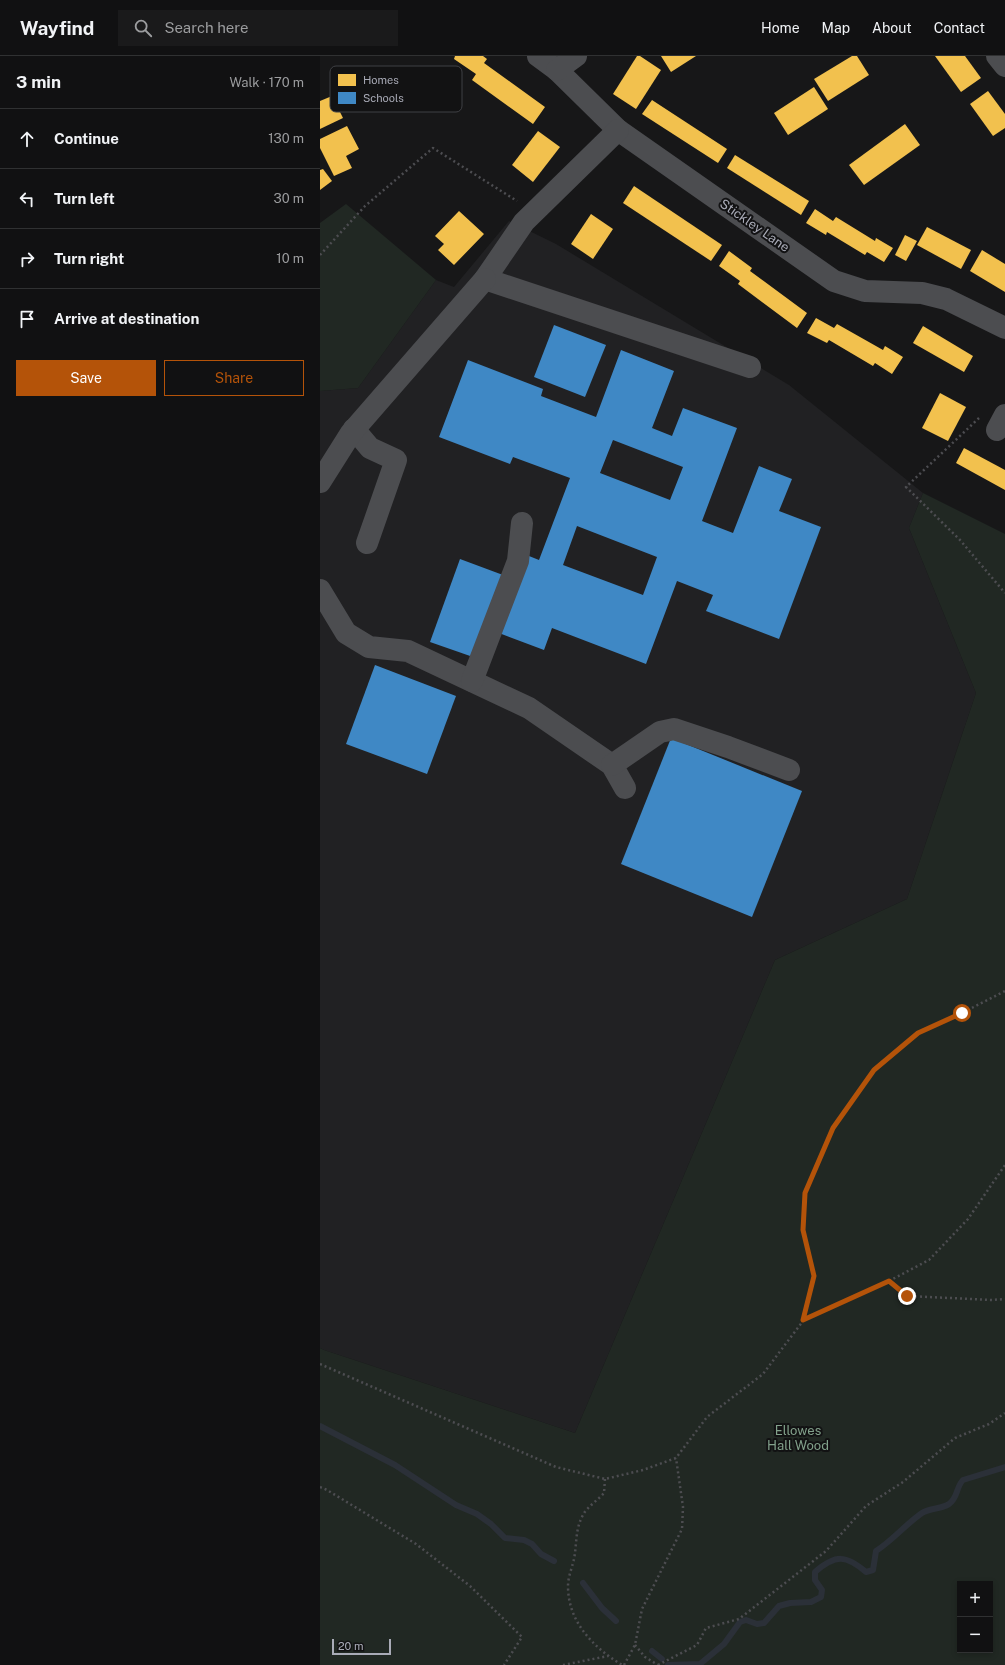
<!DOCTYPE html>
<meta charset="utf-8">
<style>
body{margin:0;font-family:"Public Sans",sans-serif;background:#1a1a1b;color:#f1f3f6}
.controls{position:absolute;right:12px;bottom:12px;display:grid;overflow:hidden;border-radius:0px;box-shadow:0 2px 6px #0003}
.controls button{width:36px;height:36px;display:grid;place-items:center;padding:0;border:0;border-bottom:1px solid #303132;background:#111112;color:#f1f3f6;font:20px sans-serif}
.scale{position:absolute;left:12px;bottom:10px;width:59px;box-sizing:border-box;padding-left:4px;border:2px solid #a9abb7;border-top:0;font-size:11px;line-height:14px;white-space:nowrap;color:#a9abb7;-webkit-text-stroke:3px #121213;paint-order:stroke}
.stop{position:absolute;width:12px;height:12px;margin:-9px;border:3px solid #b45309;border-radius:50%;background:#fff}
.stop.end{background:#b45309;border-color:#fff;box-shadow:0 1px 4px #0008}
.list{margin:0;padding:0;list-style:none}
h2{display:flex;justify-content:space-between;align-items:center;height:52px;margin:0;padding:0 16px;font-size:17px}
h2 small{font-size:13px;font-weight:400;color:#9c9d9f}
.list li{display:grid;grid-template-columns:26px 1fr auto;gap:12px;align-items:center;box-sizing:border-box;height:60px;padding:0 16px;border-top:1px solid #303132}
.list b{display:block;font-size:15px;white-space:nowrap}
.list em{font-size:13px;font-style:normal;color:#9c9d9f}
.actions{display:flex;gap:8px;padding:12px 16px}
.actions a{flex:1;padding:9px 0;border:1px solid #b45309;border-radius:0px;text-align:center;font-size:14px;color:#b45309}
.actions .main{background:#b45309;color:#fff}
.icon{flex:none;width:22px;height:22px;fill:none;stroke:currentColor;stroke-width:2;stroke-linecap:round;stroke-linejoin:round}
.map{position:relative;flex:none;width:685px;height:1609px;overflow:hidden}
header{display:flex;align-items:center;gap:24px;box-sizing:border-box;height:56px;padding:0 20px;background:#111112;border-bottom:1px solid #303132}
header strong{font-size:19px}
nav{display:flex;gap:22px;margin-inline-start:auto;font-size:14px}
.search{width:280px;height:36px;background:#1a1a1b;display:flex;align-items:center;gap:10px;box-sizing:border-box;padding:0 14px;border-radius:0px;color:#9c9d9f;font-size:15px}
main{display:flex}
aside{flex:1;background:#111112}
.map>svg:first-child{display:block}
.built{fill:#212123}
.green{fill:#212823;fill-rule:evenodd}
.homes{fill:#f2c14e}
.schools{fill:#3f88c5;fill-rule:evenodd}
.lines{fill:none;stroke-linecap:round;stroke-linejoin:round}
.stream{stroke:#2b3038;stroke-width:6}
.path{stroke:#4d4d51;stroke-width:2.5;stroke-dasharray:2 3;stroke-linecap:butt}
.minor{stroke:#4c4d50;stroke-width:22}
.route{stroke:#b45309;stroke-width:5}
.labels{text-anchor:middle;stroke-width:4;stroke-linejoin:round;paint-order:stroke}
.street-label{font-size:13px;fill:#a9abb7;stroke:#121213}
.park-label{font-size:13px;fill:#82a18b;stroke:#121213}
.key{fill:#121213;stroke:#3f4044;stroke-width:1}
.key-label{font-size:11px;fill:#a9abb7}
</style>
<header>
<strong>Wayfind</strong>
<div class="search"><svg class="icon" aria-label="search" viewBox="0 0 24 24"><circle cx="10" cy="10" r="6"/><path d="M15 15l6 6"/></svg>Search here</div>
<nav><a>Home</a><a>Map</a><a>About</a><a>Contact</a></nav>
</header>
<main>
<aside>
<h2>3 min<small>Walk · 170 m</small></h2>
<ul class="list">
<li><svg class="icon" aria-label="ahead" viewBox="0 0 24 24"><path d="M12 20V5M6 11l6-6 6 6"/></svg><div><b>Continue</b></div><em>130 m</em></li>
<li><svg class="icon" aria-label="left" viewBox="0 0 24 24"><path d="M17 20v-9H6M10 6l-5 5 5 5"/></svg><div><b>Turn left</b></div><em>30 m</em></li>
<li><svg class="icon" aria-label="right" viewBox="0 0 24 24"><path d="M7 20v-9h11M14 6l5 5-5 5"/></svg><div><b>Turn right</b></div><em>10 m</em></li>
<li><svg class="icon" aria-label="arrive" viewBox="0 0 24 24"><path d="M6 21V4h12l-3 4 3 4H6"/></svg><div><b>Arrive at destination</b></div></li>
</ul>
<div class="actions"><a class="main">Save</a><a>Share</a></div>
</aside>
<div class="map">
<svg width="685" height="1609" viewBox="0 0 685 1609">
<rect width="100%" height="100%" fill="#171718"/>
<path class="built" d="M 189,165 L 236,188 L 469,329 L 603,437 L 589,472 L 656,637 L 587,843 L 455,904 L 255,1377 L 4,1294 L 0,1292 L 0,335 L 38,332 L 116,224 L 134,231 Z"/>
<g class="green">
<path d="M 26,148 L 116,224 L 38,332 L 0,335 L 0,167 Z"/>
<path d="M 603,437 L 685,478 L 685,1609 L 0,1609 L 0,1292 L 4,1294 L 255,1377 L 455,904 L 587,843 L 656,637 L 589,472 ZM 640,1528 L 670,1528 L 670,1594 L 640,1594 Z"/>
</g>
<g class="homes">
<path d="M 135,0 L 163,0 L 167,3 L 164,7 L 225,51 L 213,68 L 152,24 L 156,18 L 134,3 Z"/>
<path d="M 317,0 L 320,0 L 341,14 L 316,53 L 293,38 Z"/>
<path d="M 341,0 L 376,0 L 351,16 Z"/>
<path d="M 532,0 L 537,0 L 549,19 L 508,45 L 494,23 Z"/>
<path d="M 615,0 L 645,0 L 661,22 L 641,36 Z"/>
<path d="M 494,31 L 508,53 L 468,79 L 454,57 Z"/>
<path d="M 668,35 L 685,58 L 685,72 L 673,80 L 650,48 Z"/>
<path d="M 12,40 L 23,62 L 0,73 L 0,45 Z"/>
<path d="M 332,44 L 407,93 L 398,107 L 322,58 Z"/>
<path d="M 585,68 L 600,89 L 544,129 L 529,109 Z"/>
<path d="M 27,70 L 39,93 L 26,100 L 32,112 L 14,120 L 0,92 L 0,83 Z"/>
<path d="M 218,75 L 240,91 L 213,126 L 192,109 Z"/>
<path d="M 415,99 L 489,145 L 481,159 L 407,112 Z"/>
<path d="M 3,113 L 12,125 L 0,134 L 0,114 Z"/>
<path d="M 314,130 L 402,189 L 391,205 L 303,147 Z"/>
<path d="M 495,153 L 513,165 L 516,161 L 555,185 L 556,182 L 573,192 L 564,206 L 547,196 L 545,199 L 507,176 L 506,179 L 486,167 Z"/>
<path d="M 139,155 L 164,178 L 134,209 L 118,194 L 124,188 L 115,180 Z"/>
<path d="M 271,158 L 293,173 L 273,203 L 251,188 Z"/>
<path d="M 607,171 L 651,194 L 641,213 L 597,189 Z"/>
<path d="M 585,179 L 597,185 L 586,205 L 575,199 Z"/>
<path d="M 662,194 L 685,208 L 685,236 L 650,215 Z"/>
<path d="M 409,195 L 432,212 L 430,215 L 487,257 L 477,272 L 418,228 L 420,225 L 399,210 Z"/>
<path d="M 496,262 L 514,272 L 517,268 L 563,294 L 565,290 L 583,301 L 572,318 L 555,307 L 553,310 L 509,284 L 507,287 L 487,277 Z"/>
<path d="M 603,270 L 653,300 L 644,316 L 593,287 Z"/>
<path d="M 620,337 L 646,351 L 628,385 L 602,372 Z"/>
<path d="M 644,392 L 685,414 L 685,434 L 636,407 Z"/>
</g>
<g class="schools">
<path d="M 234,269 L 286,289 L 265,341 L 214,321 Z"/>
<path d="M 301,294 L 354,315 L 332,372 L 352,380 L 363,352 L 417,372 L 382,465 L 413,477 L 439,410 L 472,423 L 459,455 L 501,471 L 459,583 L 386,555 L 393,539 L 357,525 L 326,608 L 232,572 L 224,594 L 179,577 L 209,500 L 219,504 L 250,422 L 193,401 L 190,408 L 119,381 L 148,304 L 223,333 L 221,340 L 276,361 ZM 293,384 L 363,411 L 350,444 L 280,417 ZM 257,470 L 337,501 L 323,539 L 243,509 Z"/>
<path d="M 140,503 L 183,519 L 153,601 L 110,586 Z"/>
<path d="M 55,609 L 136,640 L 107,718 L 26,688 Z"/>
<path d="M 351,682 L 482,735 L 432,861 L 301,808 Z"/>
</g>
<g class="lines">
<g class="stream">
<path d="M 0,1370 L 75,1409 L 136,1449 L 157,1458 L 171,1468 L 185,1482 L 204,1484 L 212,1488 L 221,1498 L 234,1505"/>
<path d="M 263,1527 L 282,1552 L 296,1565"/>
<path d="M 332,1595 L 342,1603"/>
<path d="M 348,1609 L 380,1608 L 404,1588 L 420,1566 L 426,1564 L 437,1568 L 444,1567 L 459,1550 L 470,1547 L 491,1546 L 501,1541 L 502,1534 L 495,1524 L 495,1516 C 516,1498 526,1499 546,1516 L 553,1514 L 556,1495 C 573,1484 586,1468 602,1457 C 610,1452 622,1453 629,1448 C 638,1442 636,1431 643,1424 L 685,1411"/>
</g>
<g class="path">
<path d="M 0,199 L 45,150 L 113,92 L 197,145"/>
<path d="M 659,362 L 586,431 L 640,484 L 685,537"/>
<path d="M 569,1225 L 609,1204 L 648,1163 L 685,1109"/>
<path d="M 484,1264 L 569,1225 L 587,1240 L 672,1244 L 685,1243"/>
<path d="M 0,1308 L 236,1411 L 285,1423 L 323,1414 L 356,1402 L 387,1361 L 443,1318 L 483,1265 L 494,1220 L 483,1174 L 485,1137 L 513,1072 L 554,1014 L 598,977 L 642,957 L 685,935"/>
<path d="M 285,1423 L 284,1437 C 278,1444 267,1451 263,1459 C 255,1473 257,1488 254,1503 C 252,1512 248,1521 248,1530 C 248,1566 273,1591 302,1609"/>
<path d="M 0,1431 L 7,1434 L 96,1488 L 150,1530 L 202,1581 L 184,1609"/>
<path d="M 315,1589 L 325,1601 L 338,1609"/>
<path d="M 243,1609 L 288,1600"/>
<path d="M 304,1609 L 315,1589 L 322,1553 L 362,1473 L 363,1451 L 356,1402"/>
<path d="M 338,1609 L 377,1589 L 386,1572 L 419,1563 L 506,1495 L 546,1450 L 583,1426 L 635,1382 L 669,1368 L 685,1357"/>
</g>
<g class="minor">
<path d="M 218,0 L 237,14 L 298,74 L 514,225 L 545,235 L 602,237 L 626,243 L 685,272"/>
<path d="M 677,0 L 685,10"/>
<path d="M 237,14 L 256,0"/>
<path d="M 298,74 L 204,166 L 165,223 L 430,311"/>
<path d="M 34,373 L 50,392 L 76,404 L 47,487"/>
<path d="M 677,374 L 685,359"/>
<path d="M 0,426 L 31,377 L 165,223"/>
<path d="M 0,534 L 26,577 L 49,591 L 88,595 L 209,652 L 292,709 L 305,732"/>
<path d="M 152,625 L 198,505 L 202,467"/>
<path d="M 292,709 L 340,676 L 354,673 L 408,691 L 469,714"/>
</g>
</g>
<g class="lines">
<path class="route" d="M 587,1240 L 569,1225 L 483,1264 L 494,1220 L 483,1174 L 485,1137 L 513,1072 L 554,1014 L 598,977 L 642,957"/>
</g>
<g class="labels">
<g class="street-label">
<text transform="translate(435 169) rotate(35)" y="5">Stickley Lane</text>
</g>
<g class="park-label">
<text x="478" y="1379">Ellowes<tspan x="478" dy="15">Hall Wood</tspan></text>
</g>
</g>
<rect x="10" y="10" width="132" height="46" rx="6" class="key"/>
<rect x="18" y="18" width="18" height="12" fill="#f2c14e"/>
<rect x="18" y="36" width="18" height="12" fill="#3f88c5"/>
<g class="key-label">
<text x="43" y="28">Homes</text>
<text x="43" y="46">Schools</text>
</g>
</svg>
<div class="controls">
<button>+</button>
<button>−</button>
</div>
<div class="scale">20 m</div>
<div class="stop" style="left:642px;top:957px"></div>
<div class="stop end" style="left:587px;top:1240px"></div>
</div>
</main>
